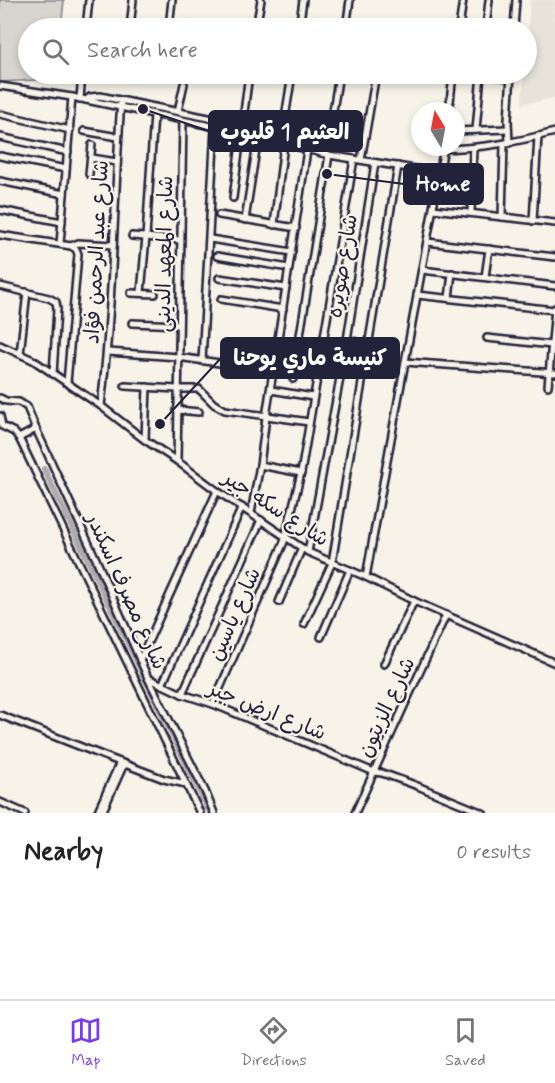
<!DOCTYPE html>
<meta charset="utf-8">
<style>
body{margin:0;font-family:Mynerve,"Playpen Sans Arabic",sans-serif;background:#f6f6f6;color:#222}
.compass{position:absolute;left:411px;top:102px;width:54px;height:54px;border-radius:50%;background:#fff;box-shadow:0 3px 9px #0003;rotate:350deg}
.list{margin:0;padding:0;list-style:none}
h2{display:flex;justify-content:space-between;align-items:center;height:78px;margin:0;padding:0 24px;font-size:26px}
h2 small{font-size:20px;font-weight:400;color:#767676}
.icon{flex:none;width:33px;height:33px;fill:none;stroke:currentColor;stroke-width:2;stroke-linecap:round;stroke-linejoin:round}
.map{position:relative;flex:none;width:555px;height:813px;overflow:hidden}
.search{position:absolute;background:#fff;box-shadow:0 3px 9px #0003;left:18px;right:18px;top:18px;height:66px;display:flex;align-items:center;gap:15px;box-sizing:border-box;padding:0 21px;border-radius:33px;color:#767676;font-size:22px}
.sheet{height:186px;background:#fff}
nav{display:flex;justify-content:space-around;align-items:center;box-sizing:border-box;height:84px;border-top:2px solid #e0e0e0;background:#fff;font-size:16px;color:#767676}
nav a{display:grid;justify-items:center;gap:3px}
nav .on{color:#7c3aed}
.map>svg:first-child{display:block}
.built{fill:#e7e3db}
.green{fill:#d8d5cf;stroke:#7d7c85;stroke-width:1.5}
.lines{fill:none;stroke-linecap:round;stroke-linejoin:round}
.canal{stroke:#aeabad;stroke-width:6}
.street-casing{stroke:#22223b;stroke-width:10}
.street{stroke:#f7f3e8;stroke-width:5}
.labels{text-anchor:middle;stroke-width:4.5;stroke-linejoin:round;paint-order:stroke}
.street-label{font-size:21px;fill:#22223b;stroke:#f7f3e8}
.leader{fill:none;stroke:#22223b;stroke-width:2}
.callout-dot{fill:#22223b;stroke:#f7f3e8;stroke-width:2}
.callout{fill:#22223b;stroke:#22223b;stroke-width:2}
.callout-label{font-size:22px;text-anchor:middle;font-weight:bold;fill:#fff}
</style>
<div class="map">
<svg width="555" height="813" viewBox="0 0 555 813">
<rect width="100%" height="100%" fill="#f7f3e8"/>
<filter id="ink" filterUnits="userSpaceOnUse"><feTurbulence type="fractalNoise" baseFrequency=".0167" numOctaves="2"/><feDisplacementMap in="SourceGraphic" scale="12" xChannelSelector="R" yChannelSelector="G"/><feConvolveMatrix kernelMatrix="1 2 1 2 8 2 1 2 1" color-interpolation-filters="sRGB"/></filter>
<g filter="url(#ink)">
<path class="built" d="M 530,0 L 555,0 L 555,98 L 522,104 L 524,74 L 526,74 L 527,46 Z"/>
<path class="green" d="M 0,0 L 64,0 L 61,28 L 28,28 L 28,74 L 56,74 L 55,79 L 0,82 Z"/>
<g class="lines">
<path class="canal" d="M 44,469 L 210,813"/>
<defs>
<g id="street">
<path d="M 130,24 L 256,28 L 261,0"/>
<path d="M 169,27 L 172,0"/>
<path d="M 86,28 L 89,0"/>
<path d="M 130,28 L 133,0"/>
<path d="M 299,28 L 303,0"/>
<path d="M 346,28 L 350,0"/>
<path d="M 459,28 L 463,0"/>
<path d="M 486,28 L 489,0"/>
<path d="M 514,28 L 516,0"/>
<path d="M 481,74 L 510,78"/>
<path d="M 0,86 L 72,97 L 240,132 L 329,155 L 439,173"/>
<path d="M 80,99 L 82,74"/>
<path d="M 86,100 L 90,97 L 100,96 L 283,133"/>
<path d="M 178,111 L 184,84"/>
<path d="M 449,111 L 453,74"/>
<path d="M 0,114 L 70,130"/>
<path d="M 476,130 L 481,74"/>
<path d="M 84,131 L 118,137"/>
<path d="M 456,131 L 508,129"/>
<path d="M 0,137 L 68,152"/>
<path d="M 281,143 L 292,74"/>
<path d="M 509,143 L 508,120 L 511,74"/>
<path d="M 443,149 C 484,148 516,142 555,132"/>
<path d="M 326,154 L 339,74"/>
<path d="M 0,156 L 66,169"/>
<path d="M 91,158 L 117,162"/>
<path d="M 361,160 L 376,74"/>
<path d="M 89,174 L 92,145"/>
<path d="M 0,181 L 64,194"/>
<path d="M 233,198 L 249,74"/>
<path d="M 433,209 L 555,223"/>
<path d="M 0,210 L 62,222"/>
<path d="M 471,213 L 473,148"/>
<path d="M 219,215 L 296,228"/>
<path d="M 502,217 L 504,144"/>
<path d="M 245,220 L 258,137"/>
<path d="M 533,221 L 538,136"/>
<path d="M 274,225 L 284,144"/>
<path d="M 0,235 L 71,246 L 78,243 L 113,245"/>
<path d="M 132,236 L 180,240"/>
<path d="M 210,239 L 292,252"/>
<path d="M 427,242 L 555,257"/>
<path d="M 60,244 L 72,97"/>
<path d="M 217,256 L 289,268"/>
<path d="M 422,270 L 555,286"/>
<path d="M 485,277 L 489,249"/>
<path d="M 219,278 L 286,288"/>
<path d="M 0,286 L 49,298 L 56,302 L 57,309 L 53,374"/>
<path d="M 131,293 L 155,294"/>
<path d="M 141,293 L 146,237 L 154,114"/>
<path d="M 417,295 L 555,310"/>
<path d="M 449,298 L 452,273"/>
<path d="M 221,299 L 283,309"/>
<path d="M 132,323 L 178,325"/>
<path d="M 487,338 L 552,345"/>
<path d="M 347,340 L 369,345"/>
<path d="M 0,345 L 33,360 L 101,406 L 145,440 L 177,461 L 217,491 L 308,552 L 366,577 L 414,601 L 555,663"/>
<path d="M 108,352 L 178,357 L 274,371"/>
<path d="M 20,354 L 27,292"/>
<path d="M 202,361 L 215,127"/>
<path d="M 405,362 L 555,373"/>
<path d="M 293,379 L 329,155"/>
<path d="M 67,383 L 78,254 L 76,249 L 71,246"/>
<path d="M 125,386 L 177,389 L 199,389 L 214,404 L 225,410 L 309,422"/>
<path d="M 548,386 L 555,308"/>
<path d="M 271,390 L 313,397"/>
<path d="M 0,398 L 6,401 L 19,402 L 27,407 L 36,429 L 96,559 L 148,678 L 205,791 L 214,813"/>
<path d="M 101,406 C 113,304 114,202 121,100"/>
<path d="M 177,410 L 199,412"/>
<path d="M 0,416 L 2,426 L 14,432 L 19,438 L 200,813"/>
<path d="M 19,438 L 36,429"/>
<path d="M 145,439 L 147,387"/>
<path d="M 177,461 L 183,120"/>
<path d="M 260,465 L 301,473"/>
<path d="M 251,513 L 260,465 L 266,417 L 307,150"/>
<path d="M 308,552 L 347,340 L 375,163"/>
<path d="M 366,577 L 444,147"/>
<path d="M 279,602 L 302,548"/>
<path d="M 304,624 L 332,563 L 398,166"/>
<path d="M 321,637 L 350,570"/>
<path d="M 140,660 L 217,491"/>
<path d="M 384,664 L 414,601"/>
<path d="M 148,678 L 182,694 L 213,704 L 374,772 L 382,773 L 415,785 L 483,813"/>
<path d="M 162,685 L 242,507"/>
<path d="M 182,694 L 261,520"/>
<path d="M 213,704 L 284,542 L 301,473 L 354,159"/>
<path d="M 0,715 L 117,761 L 164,779 L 186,784"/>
<path d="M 0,802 L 25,813"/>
<path d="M 97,813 L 120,762"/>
<path d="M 102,813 L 124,764"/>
<path d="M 355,813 L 446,615"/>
</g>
</defs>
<use href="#street" class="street-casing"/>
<use href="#street" class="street"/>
</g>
</g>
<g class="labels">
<g class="street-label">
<text transform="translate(96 252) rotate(-87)" y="7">شارع عبد الرحمن فؤاد</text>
<text transform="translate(164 254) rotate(-89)" y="7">شارع المعهد الدينى</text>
<text transform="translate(342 266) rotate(-81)" y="7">شارع صويره</text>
<text transform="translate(276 508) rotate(33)" y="7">شارع سكه جير</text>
<text transform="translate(127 591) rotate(66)" y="7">شارع مصرف اسكندر</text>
<text transform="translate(234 614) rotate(-66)" y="7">شارع ياسين</text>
<text transform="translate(386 707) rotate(-65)" y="7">شارع الزيتون</text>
<text transform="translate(267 710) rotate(22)" y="7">شارع ارض جبر</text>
</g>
</g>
<path class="leader" d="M143 109L209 131M327 174L404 184M160 424L221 358"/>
<g class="callout-dot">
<circle cx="143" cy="109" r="6"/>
<circle cx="327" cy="174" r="6"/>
<circle cx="160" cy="424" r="6"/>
</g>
<g class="callout">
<rect x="209" y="111" width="153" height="40" rx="6"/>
<rect x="404" y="164" width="79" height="40" rx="6"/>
<rect x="221" y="338" width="178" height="40" rx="6"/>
</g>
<g class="callout-label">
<text x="285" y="139">العثيم 1 قليوب</text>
<text x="443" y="191">Home</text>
<text x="310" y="365">كنيسة ماري يوحنا</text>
</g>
</svg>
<svg class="compass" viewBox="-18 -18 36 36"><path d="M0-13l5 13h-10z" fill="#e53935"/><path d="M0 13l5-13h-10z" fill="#767676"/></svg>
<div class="search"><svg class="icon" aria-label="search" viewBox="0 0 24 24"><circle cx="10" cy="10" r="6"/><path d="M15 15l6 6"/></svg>Search here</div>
</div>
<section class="sheet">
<h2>Nearby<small>0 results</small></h2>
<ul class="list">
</ul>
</section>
<nav>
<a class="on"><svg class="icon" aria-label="map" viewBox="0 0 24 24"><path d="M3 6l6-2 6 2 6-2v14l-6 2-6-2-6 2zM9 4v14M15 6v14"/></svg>Map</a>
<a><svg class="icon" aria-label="directions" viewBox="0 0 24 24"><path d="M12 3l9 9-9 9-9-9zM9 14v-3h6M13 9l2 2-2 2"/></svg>Directions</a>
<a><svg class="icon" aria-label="saved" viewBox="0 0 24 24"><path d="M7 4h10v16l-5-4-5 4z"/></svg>Saved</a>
</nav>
